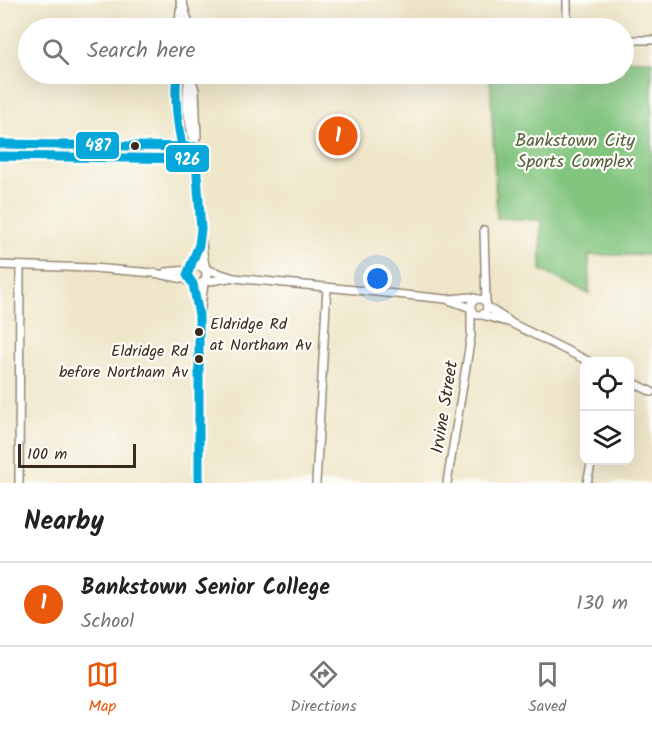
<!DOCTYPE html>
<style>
body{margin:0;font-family:Kalam,sans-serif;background:#f6f6f6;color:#222}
.controls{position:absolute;right:18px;bottom:18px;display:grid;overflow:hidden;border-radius:12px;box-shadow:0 6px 24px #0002}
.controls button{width:54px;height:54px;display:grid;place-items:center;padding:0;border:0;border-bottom:2px solid #e0e0e0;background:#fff;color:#222;font:30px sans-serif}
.scale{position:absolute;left:18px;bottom:15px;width:118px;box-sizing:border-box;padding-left:6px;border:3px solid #3b2a1e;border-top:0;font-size:16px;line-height:21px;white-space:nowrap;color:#3b2a1e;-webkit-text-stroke:4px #fdfcf7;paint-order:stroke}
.you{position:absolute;left:378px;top:279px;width:21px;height:21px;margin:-15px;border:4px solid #fff;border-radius:50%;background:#1a73e8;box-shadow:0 0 0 9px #1a73e833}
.badge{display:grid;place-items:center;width:39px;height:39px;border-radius:50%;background:#ea580c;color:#fff;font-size:20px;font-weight:700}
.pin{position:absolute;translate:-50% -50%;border:3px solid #fff;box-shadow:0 2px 6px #0006}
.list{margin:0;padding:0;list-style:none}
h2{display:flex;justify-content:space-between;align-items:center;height:78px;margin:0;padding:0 24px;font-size:26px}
h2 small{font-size:20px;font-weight:400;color:#767676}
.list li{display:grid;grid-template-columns:39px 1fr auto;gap:18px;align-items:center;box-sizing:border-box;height:84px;padding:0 24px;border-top:2px solid #e0e0e0}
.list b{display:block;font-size:22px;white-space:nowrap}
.list p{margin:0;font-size:20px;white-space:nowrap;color:#767676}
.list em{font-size:20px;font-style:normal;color:#767676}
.icon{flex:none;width:33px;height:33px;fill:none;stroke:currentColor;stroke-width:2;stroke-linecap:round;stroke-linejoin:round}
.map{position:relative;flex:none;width:652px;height:483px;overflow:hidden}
.search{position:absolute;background:#fff;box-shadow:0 6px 24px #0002;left:18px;right:18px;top:18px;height:66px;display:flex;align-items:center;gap:15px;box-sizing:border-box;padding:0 21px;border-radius:33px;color:#767676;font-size:22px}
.sheet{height:162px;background:#fff}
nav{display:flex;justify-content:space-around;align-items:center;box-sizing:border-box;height:84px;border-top:2px solid #e0e0e0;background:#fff;font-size:16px;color:#767676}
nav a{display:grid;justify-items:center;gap:3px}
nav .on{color:#ea580c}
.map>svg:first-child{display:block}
.green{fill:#82c57f;stroke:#5e784e;stroke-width:1.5}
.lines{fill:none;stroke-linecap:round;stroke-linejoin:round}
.street-casing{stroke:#958874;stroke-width:10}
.secondary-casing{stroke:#958874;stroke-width:12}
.street{stroke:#fff;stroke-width:7}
.secondary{stroke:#fff;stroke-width:9}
.bus-1-casing{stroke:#fdfcf7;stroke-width:14}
.bus-2-casing{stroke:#fdfcf7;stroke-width:14}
.bus-1{stroke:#06a7da;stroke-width:9}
.bus-2{stroke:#06a7da;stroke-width:9}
.bus-dot{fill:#3b2a1e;stroke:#fdfcf7;stroke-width:2}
.labels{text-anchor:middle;stroke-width:4.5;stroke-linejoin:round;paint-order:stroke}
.bus-label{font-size:16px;fill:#3b2a1e;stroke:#fdfcf7;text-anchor:start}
.park-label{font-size:18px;fill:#546040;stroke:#fdfcf7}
.street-label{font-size:18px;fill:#3b2a1e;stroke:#fdfcf7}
.line-badge{stroke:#fdfcf7;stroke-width:2}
.badge-label{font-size:16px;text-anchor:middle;font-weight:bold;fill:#fff}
</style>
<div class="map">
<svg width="652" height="483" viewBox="0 0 652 483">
<rect width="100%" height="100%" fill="#fdfcf7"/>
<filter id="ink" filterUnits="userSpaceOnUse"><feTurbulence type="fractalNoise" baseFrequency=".0167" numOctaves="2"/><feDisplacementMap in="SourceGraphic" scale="12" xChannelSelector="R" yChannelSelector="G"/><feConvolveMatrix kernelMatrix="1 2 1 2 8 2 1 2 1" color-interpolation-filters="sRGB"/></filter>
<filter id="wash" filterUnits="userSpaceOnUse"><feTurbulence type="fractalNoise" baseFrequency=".008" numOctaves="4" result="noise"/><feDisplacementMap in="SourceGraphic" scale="24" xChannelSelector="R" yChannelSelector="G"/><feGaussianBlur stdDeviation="1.35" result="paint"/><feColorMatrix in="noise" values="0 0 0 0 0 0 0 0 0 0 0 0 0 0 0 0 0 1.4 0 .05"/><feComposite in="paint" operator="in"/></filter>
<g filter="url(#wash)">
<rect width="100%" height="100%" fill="#efe6c9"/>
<path class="green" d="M 624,60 L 652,60 L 652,255 L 589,255 L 589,294 L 541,270 L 541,220 L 497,218 L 490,74 L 624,74 Z"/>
</g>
<g filter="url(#ink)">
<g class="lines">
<defs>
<g id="street">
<path d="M 567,28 L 567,0"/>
<path d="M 624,40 L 652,40"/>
<path d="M 0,144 L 195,147"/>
<path d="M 484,230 L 486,303"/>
<path d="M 0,265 L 93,268 L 154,273 L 189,280"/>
<path d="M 206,269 L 234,278 L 446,299 L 471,308"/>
<path d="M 166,272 L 189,270"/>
<path d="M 204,282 L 229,278"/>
<circle cx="479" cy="307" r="8"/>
<path d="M 449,299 L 471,297 L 478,299"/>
<path d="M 487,307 L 509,321"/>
<path d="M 482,315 L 511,323 L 590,362"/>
<path d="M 630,381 L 652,392"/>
<path d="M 19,483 L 20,266"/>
<path d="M 316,483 L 327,287"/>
<path d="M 447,483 L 471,336 L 471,310"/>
<path d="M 587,483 L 592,460"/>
</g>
<g id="secondary">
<path d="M 181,0 L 189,28"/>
<path d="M 180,28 L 181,10"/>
<path d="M 190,78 L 194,90 L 196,136"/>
<path d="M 190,79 C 184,103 192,124 195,148 C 198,170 199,194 200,217 C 201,235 200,251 205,268"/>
<circle cx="197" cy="275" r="10"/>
<path d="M 199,483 L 199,315 L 203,283"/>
</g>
</defs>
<use href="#street" class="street-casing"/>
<use href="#secondary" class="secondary-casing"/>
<use href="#street" class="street"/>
<use href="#secondary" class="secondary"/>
<defs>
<g id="bus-1">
<path d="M 0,144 L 195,147"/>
<path d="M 195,147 L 201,229 L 199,245 L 187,275 L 193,284 L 199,315 L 199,483"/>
</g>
<g id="bus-2">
<path d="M 177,74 C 174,100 177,124 183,150"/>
<path d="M 0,156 L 195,159"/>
</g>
</defs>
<use href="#bus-1" class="bus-1-casing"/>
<use href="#bus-2" class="bus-2-casing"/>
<use href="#bus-1" class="bus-1"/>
<use href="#bus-2" class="bus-2"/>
</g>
</g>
<g class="bus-dot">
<circle cx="135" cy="146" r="5"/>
<circle cx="199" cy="332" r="5"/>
<circle cx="199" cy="359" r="5"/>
</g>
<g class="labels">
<g class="bus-label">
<text x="210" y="329">Eldridge Rd<tspan x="210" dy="21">at Northam Av</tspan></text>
<text x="188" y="356" text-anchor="end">Eldridge Rd<tspan x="188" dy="21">before Northam Av</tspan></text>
</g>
<g class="park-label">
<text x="575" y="146">Bankstown City<tspan x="575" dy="21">Sports Complex</tspan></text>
</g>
<g class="street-label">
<text transform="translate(444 407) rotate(-81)" y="6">Irvine Street</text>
</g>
</g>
<g class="line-badge">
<rect x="75" y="131" width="45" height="29" rx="6" fill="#06a7da"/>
<rect x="165" y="144" width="45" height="29" rx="6" fill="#06a7da"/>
</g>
<g class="badge-label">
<text x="98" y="151">487</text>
<text x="187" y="165">926</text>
</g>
</svg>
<div class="controls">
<button><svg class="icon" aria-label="locate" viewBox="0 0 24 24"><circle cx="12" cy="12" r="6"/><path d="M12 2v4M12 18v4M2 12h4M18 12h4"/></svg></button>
<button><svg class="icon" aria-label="layers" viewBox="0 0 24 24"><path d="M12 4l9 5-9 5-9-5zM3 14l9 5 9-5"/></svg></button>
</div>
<div class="scale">100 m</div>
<div class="you"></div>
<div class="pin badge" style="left:338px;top:136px">1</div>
<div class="search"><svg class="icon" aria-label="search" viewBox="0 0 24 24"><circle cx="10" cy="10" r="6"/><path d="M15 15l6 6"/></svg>Search here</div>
</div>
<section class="sheet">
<h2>Nearby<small></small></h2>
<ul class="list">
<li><span class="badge">1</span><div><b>Bankstown Senior College</b><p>School</p></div><em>130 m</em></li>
</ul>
</section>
<nav>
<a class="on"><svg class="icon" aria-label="map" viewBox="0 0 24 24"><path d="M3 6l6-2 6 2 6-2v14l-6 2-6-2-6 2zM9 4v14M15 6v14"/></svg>Map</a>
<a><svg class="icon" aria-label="directions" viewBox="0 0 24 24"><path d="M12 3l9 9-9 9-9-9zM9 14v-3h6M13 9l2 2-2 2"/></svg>Directions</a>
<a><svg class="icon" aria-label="saved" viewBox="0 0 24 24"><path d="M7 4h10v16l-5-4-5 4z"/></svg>Saved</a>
</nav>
